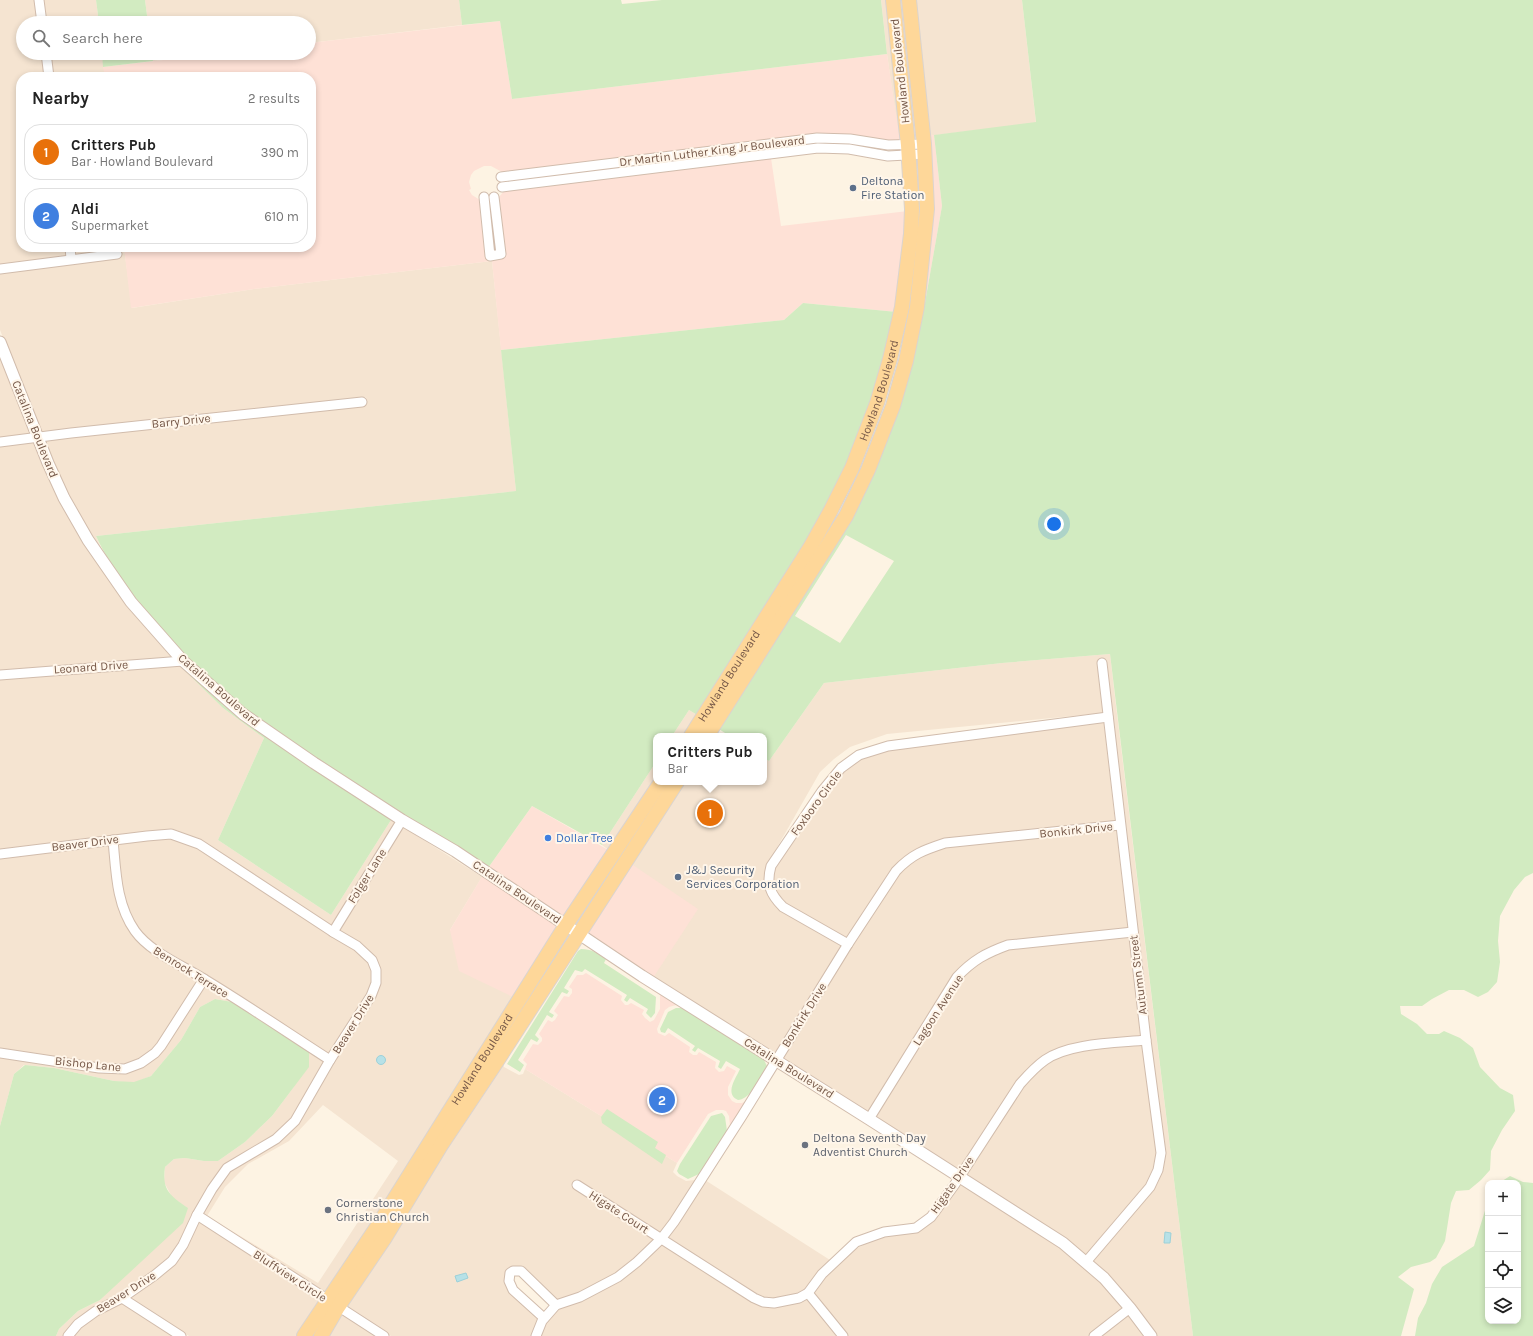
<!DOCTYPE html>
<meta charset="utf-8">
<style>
body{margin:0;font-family:Karla,sans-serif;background:#f6f6f6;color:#222}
.controls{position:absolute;right:12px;bottom:12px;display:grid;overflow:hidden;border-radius:8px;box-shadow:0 2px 6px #0003}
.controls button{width:36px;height:36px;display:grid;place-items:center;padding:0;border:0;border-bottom:1px solid #e0e0e0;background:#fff;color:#222;font:20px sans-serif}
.you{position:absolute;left:1054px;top:524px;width:14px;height:14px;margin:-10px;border:3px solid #fff;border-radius:50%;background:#1a73e8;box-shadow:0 0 0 6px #1a73e833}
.badge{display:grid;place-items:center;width:26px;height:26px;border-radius:50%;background:#ec6743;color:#fff;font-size:13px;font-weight:700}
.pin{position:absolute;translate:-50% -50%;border:2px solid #fff;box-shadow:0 1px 4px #0006}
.popup{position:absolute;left:653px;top:733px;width:114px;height:52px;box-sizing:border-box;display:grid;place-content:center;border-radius:8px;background:#fff;filter:drop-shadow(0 1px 3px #0005);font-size:13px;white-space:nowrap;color:#767676}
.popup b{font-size:15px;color:#222}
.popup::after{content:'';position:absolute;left:50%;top:100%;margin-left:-8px;border:8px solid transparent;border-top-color:#fff}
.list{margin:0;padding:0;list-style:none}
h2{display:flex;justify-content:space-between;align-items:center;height:52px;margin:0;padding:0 16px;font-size:17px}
h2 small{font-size:13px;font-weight:400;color:#767676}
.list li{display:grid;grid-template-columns:26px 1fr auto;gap:12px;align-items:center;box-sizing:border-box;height:56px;margin:0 8px 8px;padding:0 8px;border:1px solid #e0e0e0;border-radius:16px}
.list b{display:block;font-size:15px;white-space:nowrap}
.list p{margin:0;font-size:13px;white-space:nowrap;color:#767676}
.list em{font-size:13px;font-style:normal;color:#767676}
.icon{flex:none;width:22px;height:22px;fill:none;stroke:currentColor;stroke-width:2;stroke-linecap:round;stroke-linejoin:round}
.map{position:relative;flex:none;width:1533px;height:1336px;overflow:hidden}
.search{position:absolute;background:#fff;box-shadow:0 2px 6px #0003;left:16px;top:16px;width:300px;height:44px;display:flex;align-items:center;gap:10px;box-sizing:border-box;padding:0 14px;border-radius:22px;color:#767676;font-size:15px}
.panel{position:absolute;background:#fff;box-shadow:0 2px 6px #0003;left:16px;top:72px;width:300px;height:180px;border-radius:16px}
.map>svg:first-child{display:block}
.residential{fill:#f5e4d1;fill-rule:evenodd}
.commercial{fill:#fee1d6}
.green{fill:#d2ebc1;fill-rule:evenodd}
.water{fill:#b7e1e7;stroke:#9cd1d9}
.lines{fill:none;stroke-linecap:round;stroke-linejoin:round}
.minor-casing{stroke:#d1bcac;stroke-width:11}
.tertiary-casing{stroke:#d1bcac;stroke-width:13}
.primary-casing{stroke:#dbd4cf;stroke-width:16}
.minor{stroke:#fff;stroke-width:9}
.tertiary{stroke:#fff;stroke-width:11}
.primary{stroke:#fed799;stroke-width:14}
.service-dot{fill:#5c6f8a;stroke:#fff6ea;stroke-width:1.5}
.shop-dot{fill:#3f7fe0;stroke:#fff6ea;stroke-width:1.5}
.worship-dot{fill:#6b7280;stroke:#fff6ea;stroke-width:1.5}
.labels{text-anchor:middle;stroke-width:4;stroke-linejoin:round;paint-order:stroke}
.street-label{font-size:12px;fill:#765848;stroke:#fff6ea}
.service-label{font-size:12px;fill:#4e5e75;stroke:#fff6ea;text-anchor:start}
.shop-label{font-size:12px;fill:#366cbe;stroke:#fff6ea;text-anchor:start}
.worship-label{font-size:12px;fill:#5b616d;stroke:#fff6ea;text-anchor:start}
</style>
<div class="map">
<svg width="1533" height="1336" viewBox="0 0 1533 1336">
<rect width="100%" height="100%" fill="#fdf3e3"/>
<g class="residential">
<path d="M 0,0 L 35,0 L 38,23 L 23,23 L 23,53 L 42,53 L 44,77 L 21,77 L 21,247 L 65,247 L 66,256 L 0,265 Z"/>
<path d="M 44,0 L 96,0 L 99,23 L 47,23 Z"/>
<path d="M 145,0 L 459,0 L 462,25 L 309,43 L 309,23 L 148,23 Z"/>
<path d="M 881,0 L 888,0 L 903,139 L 899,140 L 887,54 Z"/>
<path d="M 897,0 L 905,0 L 919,137 L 912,138 Z"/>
<path d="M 914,0 L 1022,0 L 1036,123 L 928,136 Z"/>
<path d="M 50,53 L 102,53 L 105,77 L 53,77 Z"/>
<path d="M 152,53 L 224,53 L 153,61 Z"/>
<path d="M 74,247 L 124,247 L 132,308 L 254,289 L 492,261 L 516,491 L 96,536 L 105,557 L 92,538 L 68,497 L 43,441 L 367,405 L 366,397 L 41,433 L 0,330 L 0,273 L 121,258 L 120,250 L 75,255 Z"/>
<path d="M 0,354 L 32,434 L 0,438 Z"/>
<path d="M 34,442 L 126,602 L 172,657 L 0,671 L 0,446 Z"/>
<path d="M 1110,654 L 1116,706 L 1193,1336 L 1156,1336 L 1092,1262 L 1154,1189 L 1162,1171 L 1166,1152 L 1150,1039 L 1106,659 L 1097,660 L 1103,713 L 887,734 L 850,747 L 834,759 L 820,772 L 767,865 L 764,876 L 766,891 L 771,901 L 781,910 L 842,946 L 775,1055 L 653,978 L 630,863 L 682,782 L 764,782 L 764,758 L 769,761 L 824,683 L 1002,663 Z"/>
<path d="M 179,665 L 223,708 L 264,738 L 218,840 L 331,915 L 391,820 L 396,823 L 331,926 L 173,831 L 0,850 L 0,679 Z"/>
<path d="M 689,710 L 699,716 L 686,736 L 672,736 Z"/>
<path d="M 1104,721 L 1115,822 L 945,839 L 919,848 L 900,861 L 892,869 L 846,939 L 786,904 L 778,896 L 775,889 L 773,875 L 775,868 L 827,777 L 840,764 L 855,754 L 888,741 Z"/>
<path d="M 656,762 L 656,782 L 610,851 L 602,845 Z"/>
<path d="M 403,827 L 482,877 L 450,930 L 515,998 L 371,1228 L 326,1294 L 203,1214 L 216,1191 L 230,1171 L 278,1142 L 336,1060 L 375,998 L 380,983 L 380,970 L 339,931 ZM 323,1105 L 398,1161 L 318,1283 L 207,1216 L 225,1187 L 248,1164 L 289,1141 Z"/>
<path d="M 1116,829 L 1128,929 L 1006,942 L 985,949 L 964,964 L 953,976 L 868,1113 L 782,1059 L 852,946 L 900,873 L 906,866 L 922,855 L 946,846 Z"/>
<path d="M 170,838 L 197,847 L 327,934 L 354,949 L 368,962 L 371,971 L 371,983 L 367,995 L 328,1055 L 210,977 L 151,942 L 139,929 L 128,909 L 123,895 L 118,843 Z"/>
<path d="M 109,844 L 115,897 L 120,912 L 131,933 L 198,980 L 158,1044 L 152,1050 L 139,1060 L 124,1065 L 100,1064 L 0,1049 L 0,857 Z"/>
<path d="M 1129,937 L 1141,1036 L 1042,1057 L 1028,1069 L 1016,1082 L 958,1171 L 875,1118 L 961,979 L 970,970 L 990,955 L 1009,949 Z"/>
<path d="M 205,984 L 232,1002 L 215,999 L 200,1007 L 181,1040 L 151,1076 L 134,1083 L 114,1081 L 54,1068 L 24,1065 L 14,1074 L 0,1126 L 0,1057 L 143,1067 L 159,1055 L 165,1048 Z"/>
<path d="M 250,1013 L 324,1062 L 291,1119 L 273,1136 L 225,1165 L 191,1215 L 179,1244 L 168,1259 L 152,1272 L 119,1295 L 94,1307 L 75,1322 L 63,1336 L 56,1336 L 59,1329 L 78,1311 L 100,1300 L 187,1208 L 172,1197 L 164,1182 L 165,1167 L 174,1159 L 185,1158 L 204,1161 L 218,1161 L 245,1142 L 272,1116 L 293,1088 L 309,1052 Z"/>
<path d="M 1142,1044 L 1157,1153 L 1154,1169 L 1146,1185 L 1085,1256 L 965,1176 L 1024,1086 L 1034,1074 L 1048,1063 L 1060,1057 L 1074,1052 Z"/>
<path d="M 503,1063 L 504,1067 L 519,1075 L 523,1074 L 525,1069 L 677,1163 L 673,1172 L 677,1176 L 686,1181 L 695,1180 L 670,1220 L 660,1233 L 576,1180 L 571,1186 L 654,1240 L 634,1260 L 615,1274 L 578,1294 L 558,1301 L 530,1273 L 506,1272 L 504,1282 L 509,1292 L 539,1318 L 531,1336 L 391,1336 L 344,1306 L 445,1147 Z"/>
<path d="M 705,1180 L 830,1260 L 818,1272 L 805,1290 L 797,1294 L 774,1299 L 764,1298 L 756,1294 L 667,1238 Z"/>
<path d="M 960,1183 L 1060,1246 L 1100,1281 L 1124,1308 L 1088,1336 L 848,1336 L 813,1293 L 825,1276 L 852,1251 L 873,1240 L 892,1235 L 915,1233 Z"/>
<path d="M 199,1221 L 321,1301 L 299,1336 L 189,1336 L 129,1298 L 176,1263 L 187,1247 Z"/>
<path d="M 661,1244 L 751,1301 L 775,1307 L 790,1305 L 807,1298 L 837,1336 L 540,1336 L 546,1322 L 559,1309 L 583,1301 L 621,1280 Z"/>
<path d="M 121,1303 L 173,1336 L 74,1336 L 81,1327 L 99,1314 Z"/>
<path d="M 340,1313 L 376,1336 L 326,1336 Z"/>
<path d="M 1129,1314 L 1145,1336 L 1101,1336 Z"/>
</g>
<g class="commercial">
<path d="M 500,21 L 512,99 L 887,54 L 900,141 L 889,142 L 817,134 L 502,172 L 491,166 L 484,166 L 474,171 L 471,175 L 469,182 L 471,189 L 469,190 L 472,195 L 480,200 L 487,259 L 501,258 L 505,254 L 499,197 L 504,191 L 771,158 L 781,226 L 908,211 L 897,312 L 803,303 L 784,320 L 501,350 L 492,261 L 254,289 L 131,308 L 124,247 L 311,247 L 311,77 L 105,77 L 103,67 L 224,53 L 309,53 L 309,43 Z"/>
<path d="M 934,135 L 942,206 L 923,314 L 920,314 L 928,136 Z"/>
<path d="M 532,806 L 610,851 L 564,919 L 488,868 Z"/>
<path d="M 630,863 L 698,909 L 653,978 L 584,933 Z"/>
<path d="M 483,875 L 560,926 L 515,998 L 459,971 L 450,930 Z"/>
<path d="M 609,959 L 680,1004 L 669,1007 L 665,1010 L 657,1029 L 658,1033 L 665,1036 L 669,1033 L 690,1047 L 689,1052 L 693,1055 L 697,1055 L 699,1052 L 716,1062 L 715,1068 L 719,1072 L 724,1071 L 727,1066 L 736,1071 L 728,1087 L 728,1095 L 732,1101 L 736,1103 L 742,1103 L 746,1101 L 730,1126 L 729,1116 L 726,1111 L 723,1110 L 716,1110 L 708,1114 L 677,1163 L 525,1069 L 527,1064 L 523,1060 L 533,1044 L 538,1045 L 542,1041 L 542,1038 L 539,1034 L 548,1020 L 552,1022 L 555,1020 L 558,1015 L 554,1011 L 564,996 L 569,997 L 572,993 L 572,989 L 569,987 L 577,975 L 583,975 L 586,973 L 622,996 L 621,1000 L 625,1005 L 628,1005 L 631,1003 L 644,1010 L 642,1014 L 645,1018 L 650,1022 L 654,1020 L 660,1009 L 660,995 L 609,961 Z"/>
</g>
<g class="green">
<path d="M 96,0 L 145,0 L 148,23 L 99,23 Z"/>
<path d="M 459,0 L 621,0 L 622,4 L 662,0 L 881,0 L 887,54 L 512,99 L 500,21 L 462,25 Z"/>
<path d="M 1022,0 L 1533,0 L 1533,873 L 1525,877 L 1514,890 L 1500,916 L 1498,941 L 1500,962 L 1497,982 L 1488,992 L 1478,997 L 1464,990 L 1449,990 L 1432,999 L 1422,1006 L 1400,1006 L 1401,1014 L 1417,1024 L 1427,1034 L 1439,1034 L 1444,1031 L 1460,1038 L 1473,1048 L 1480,1067 L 1500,1088 L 1513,1095 L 1515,1111 L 1502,1130 L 1491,1151 L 1490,1170 L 1481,1180 L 1469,1190 L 1456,1191 L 1451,1203 L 1445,1241 L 1436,1258 L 1430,1262 L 1411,1267 L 1398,1277 L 1414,1289 L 1401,1336 L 1193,1336 L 1110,654 L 1002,663 L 824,683 L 769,761 L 764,758 L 764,736 L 730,736 L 717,728 L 850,517 L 920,314 L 923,314 L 942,206 L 934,135 L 1036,122 ZM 846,535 L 894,561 L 840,643 L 795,616 Z"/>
<path d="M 102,53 L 152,53 L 153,61 L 103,67 Z"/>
<path d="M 803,303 L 897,312 L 873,402 L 827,508 L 699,716 L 689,710 L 672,736 L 656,736 L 656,762 L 602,845 L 532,806 L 488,868 L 408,819 L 246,712 L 187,659 L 187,657 L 185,657 C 152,619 117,582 96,536 L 516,491 L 501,350 L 784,320 Z"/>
<path d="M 179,665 L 396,822 L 396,823 L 391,820 L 331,915 L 218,840 L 264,738 L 223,708 Z"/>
<path d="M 581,949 C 591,949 598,953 606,959 L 604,963 L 656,997 L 655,1013 L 651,1018 L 646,1013 L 648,1009 L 630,998 L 627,1002 L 624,1000 L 627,995 L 585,969 L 582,972 L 575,970 L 564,988 L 569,991 L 567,994 L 562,992 L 549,1012 L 554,1015 L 552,1018 L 547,1015 L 535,1035 L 539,1039 L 537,1042 L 531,1039 L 518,1060 L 524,1065 L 520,1072 L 507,1064 L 578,951 Z"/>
<path d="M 215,999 L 232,1002 L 309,1052 L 309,1067 L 272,1116 L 245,1142 L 218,1161 L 204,1161 L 185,1158 L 174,1159 L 165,1167 C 162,1190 169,1195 188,1208 L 183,1223 L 100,1300 L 78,1311 L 59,1329 L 56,1336 L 0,1336 L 0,1126 L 14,1074 L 25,1065 L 54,1068 L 114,1081 L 134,1082 L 151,1076 L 181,1040 L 200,1007 Z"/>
<path d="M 676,1008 L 683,1008 L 763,1058 L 767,1066 C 763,1076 750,1100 738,1100 C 724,1094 736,1078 740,1069 L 726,1061 L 721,1069 L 718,1067 L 720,1061 L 698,1048 L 695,1052 L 692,1050 L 695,1046 L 668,1028 L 665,1033 L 661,1032 L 660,1029 L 668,1012 Z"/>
<path d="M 607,1109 L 658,1142 L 655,1148 L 666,1155 L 662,1164 L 602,1123 L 601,1117 Z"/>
<path d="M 722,1113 L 725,1117 L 727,1131 L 699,1174 L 688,1179 L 679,1174 L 677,1171 L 680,1164 L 711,1116 Z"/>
<path d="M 1510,1176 L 1523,1182 L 1533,1183 L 1533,1336 L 1415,1336 L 1418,1318 L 1426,1303 L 1432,1284 L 1442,1267 L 1474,1246 L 1488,1201 L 1488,1321 L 1518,1321 L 1518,1183 L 1499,1183 Z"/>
</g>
<g class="water">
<circle cx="381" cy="1060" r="4.5"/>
<path d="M 1165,1232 L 1171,1233 L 1170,1243 L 1164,1243 Z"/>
<path d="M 466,1273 L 468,1278 L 457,1282 L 455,1276 Z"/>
</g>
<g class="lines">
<defs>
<g id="minor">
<path d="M 39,0 L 42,23"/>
<path d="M 46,53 L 49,77"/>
<path d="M 501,177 L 817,138 L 850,139 L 888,145 L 924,144"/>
<path d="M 502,187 L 818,148 L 849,149 L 888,156 L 924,154"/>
<path d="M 484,197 L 490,256 L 501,254 L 494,197"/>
<path d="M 70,247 L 71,259"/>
<path d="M 0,269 L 117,254"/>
<path d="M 0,442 L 71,433 L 362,402"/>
<path d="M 0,675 L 183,661"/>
<path d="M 113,840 C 116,871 116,904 135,931 C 150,952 182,965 204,979 C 247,1005 288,1033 330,1060"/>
<path d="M 0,854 L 147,836 L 171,834 L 199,844 L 333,932 L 357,946 L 372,960 L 376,970 L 376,983 L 371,996 L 330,1060 L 295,1121 L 276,1139 L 227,1168 L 212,1189 L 197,1215 L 183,1245 L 172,1261 L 155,1275 L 122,1298 L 96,1311 L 78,1324 L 68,1336"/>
<path d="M 333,932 L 402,820"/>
<path d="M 848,944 L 783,907 C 770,894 766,884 771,866 L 822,791 L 841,768 L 859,755 L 888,746 L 1108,717"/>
<path d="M 0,1053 L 99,1068 L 125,1069 L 141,1063 L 155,1053 L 161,1046 L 204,979"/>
<path d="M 869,1119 L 957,977 C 973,960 986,953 1008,945 L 1133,932"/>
<path d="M 577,1185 L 754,1298 L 763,1302 L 774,1303 L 799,1298 L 808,1293 L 822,1274 L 856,1242 L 884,1232 L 916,1228 L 931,1217 L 955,1184 L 1020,1084 C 1028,1075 1035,1067 1045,1060 C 1069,1043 1116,1043 1146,1040"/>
<path d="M 197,1215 L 384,1336"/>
<path d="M 1086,1262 L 1150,1187 L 1158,1170 L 1161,1153 L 1146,1040 L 1102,663"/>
<path d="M 808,1293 L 843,1336"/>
<path d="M 122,1298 L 181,1336"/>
<path d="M 544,1318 L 513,1290 L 509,1281 L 510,1273 L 513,1271 L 521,1271 L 556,1305"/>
<path d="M 536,1336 L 542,1321 L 556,1305 L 580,1297 L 618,1277 L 637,1262 L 661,1239 L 674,1222 L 742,1116 L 848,944 L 896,871 C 912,854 924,850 945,843 L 1120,825"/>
<path d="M 1094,1336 L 1130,1308"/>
</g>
<path id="tertiary" d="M 0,342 L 48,463 L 64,498 L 88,540 L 131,602 L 183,661 L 243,714 L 314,763 L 402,820 L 455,851 L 642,976 L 869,1119 L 1063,1243 L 1104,1278 L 1130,1308 L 1151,1336"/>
<g id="primary">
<path id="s1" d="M 691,736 L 811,546 L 831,510 L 852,468 L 877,403 L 890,359 L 902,307 L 911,234 L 912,209 L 908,145 L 893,0"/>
<path d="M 707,736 L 846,516 L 868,470 L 893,406 L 906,361 L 917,307 L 927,209 L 924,144 L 909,0"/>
<path id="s2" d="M 304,1336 L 375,1230 L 566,925 L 661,782"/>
<path d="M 321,1336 L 338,1307 L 384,1239 L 441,1145 L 495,1064 L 677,782"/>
</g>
</defs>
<use href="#minor" class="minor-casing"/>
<use href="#tertiary" class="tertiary-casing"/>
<use href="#primary" class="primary-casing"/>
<use href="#minor" class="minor"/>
<use href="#tertiary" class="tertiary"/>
<use href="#primary" class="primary"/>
</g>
<g class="service-dot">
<circle cx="853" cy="188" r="4"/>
<circle cx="678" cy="877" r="4"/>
</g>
<circle class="shop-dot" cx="548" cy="838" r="4"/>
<g class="worship-dot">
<circle cx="805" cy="1145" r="4"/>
<circle cx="328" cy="1210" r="4"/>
</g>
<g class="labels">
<g class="street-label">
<text transform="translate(900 71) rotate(-96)" y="4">Howland Boulevard</text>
<text transform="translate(712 151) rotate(-7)" y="4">Dr Martin Luther King Jr Boulevard</text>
<text dy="4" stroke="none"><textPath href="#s1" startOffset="395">Howland Boulevard</textPath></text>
<text transform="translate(181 421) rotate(-6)" y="4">Barry Drive</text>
<text transform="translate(35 429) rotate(68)" y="4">Catalina Boulevard</text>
<text transform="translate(91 667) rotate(-4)" y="4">Leonard Drive</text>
<text dy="4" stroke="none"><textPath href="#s1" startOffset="71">Howland Boulevard</textPath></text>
<text transform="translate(219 690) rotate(41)" y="4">Catalina Boulevard</text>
<text transform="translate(816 803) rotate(-54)" y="4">Foxboro Circle</text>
<text transform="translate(1076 830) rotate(-6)" y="4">Bonkirk Drive</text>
<text transform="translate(85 843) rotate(-7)" y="4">Beaver Drive</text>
<text transform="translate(367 876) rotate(-58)" y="4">Folger Lane</text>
<text transform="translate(517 892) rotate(34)" y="4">Catalina Boulevard</text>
<text transform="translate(191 972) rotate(32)" y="4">Benrock Terrace</text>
<text transform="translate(1138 975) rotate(-97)" y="4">Autumn Street</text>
<text transform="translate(938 1010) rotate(-57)" y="4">Lagoon Avenue</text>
<text transform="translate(804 1015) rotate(-58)" y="4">Bonkirk Drive</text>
<text transform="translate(353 1024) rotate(-58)" y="4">Beaver Drive</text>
<text dy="4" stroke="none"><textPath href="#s2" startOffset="329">Howland Boulevard</textPath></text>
<text transform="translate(88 1064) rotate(6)" y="4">Bishop Lane</text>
<text transform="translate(789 1068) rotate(32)" y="4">Catalina Boulevard</text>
<text transform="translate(952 1185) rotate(-55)" y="4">Higate Drive</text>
<text transform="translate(619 1212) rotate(33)" y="4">Higate Court</text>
<text transform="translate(290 1276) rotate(33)" y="4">Bluffview Circle</text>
<text transform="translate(126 1292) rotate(-32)" y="4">Beaver Drive</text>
</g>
<g class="service-label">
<text x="861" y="185">Deltona<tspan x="861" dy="14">Fire Station</tspan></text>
<text x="686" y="874">J&amp;J Security<tspan x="686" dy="14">Services Corporation</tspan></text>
</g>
<g class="shop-label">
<text x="556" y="842">Dollar Tree</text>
</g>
<g class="worship-label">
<text x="813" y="1142">Deltona Seventh Day<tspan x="813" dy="14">Adventist Church</tspan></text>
<text x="336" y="1207">Cornerstone<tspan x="336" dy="14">Christian Church</tspan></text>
</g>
</g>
</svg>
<div class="controls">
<button>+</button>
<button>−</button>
<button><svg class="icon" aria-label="locate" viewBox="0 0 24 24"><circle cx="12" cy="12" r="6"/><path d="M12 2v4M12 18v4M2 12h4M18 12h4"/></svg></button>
<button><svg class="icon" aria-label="layers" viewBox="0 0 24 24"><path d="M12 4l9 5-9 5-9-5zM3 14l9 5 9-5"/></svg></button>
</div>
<div class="you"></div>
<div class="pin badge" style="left:710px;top:813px;background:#e8710a">1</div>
<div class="popup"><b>Critters Pub</b>Bar</div>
<div class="pin badge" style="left:662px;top:1100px;background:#3f7fe0">2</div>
<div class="search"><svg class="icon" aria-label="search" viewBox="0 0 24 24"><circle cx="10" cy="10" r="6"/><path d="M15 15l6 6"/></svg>Search here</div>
<section class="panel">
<h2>Nearby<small>2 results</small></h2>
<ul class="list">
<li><span class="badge" style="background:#e8710a">1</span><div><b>Critters Pub</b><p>Bar · Howland Boulevard</p></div><em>390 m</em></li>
<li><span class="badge" style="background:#3f7fe0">2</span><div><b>Aldi</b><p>Supermarket</p></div><em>610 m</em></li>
</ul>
</section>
</div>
